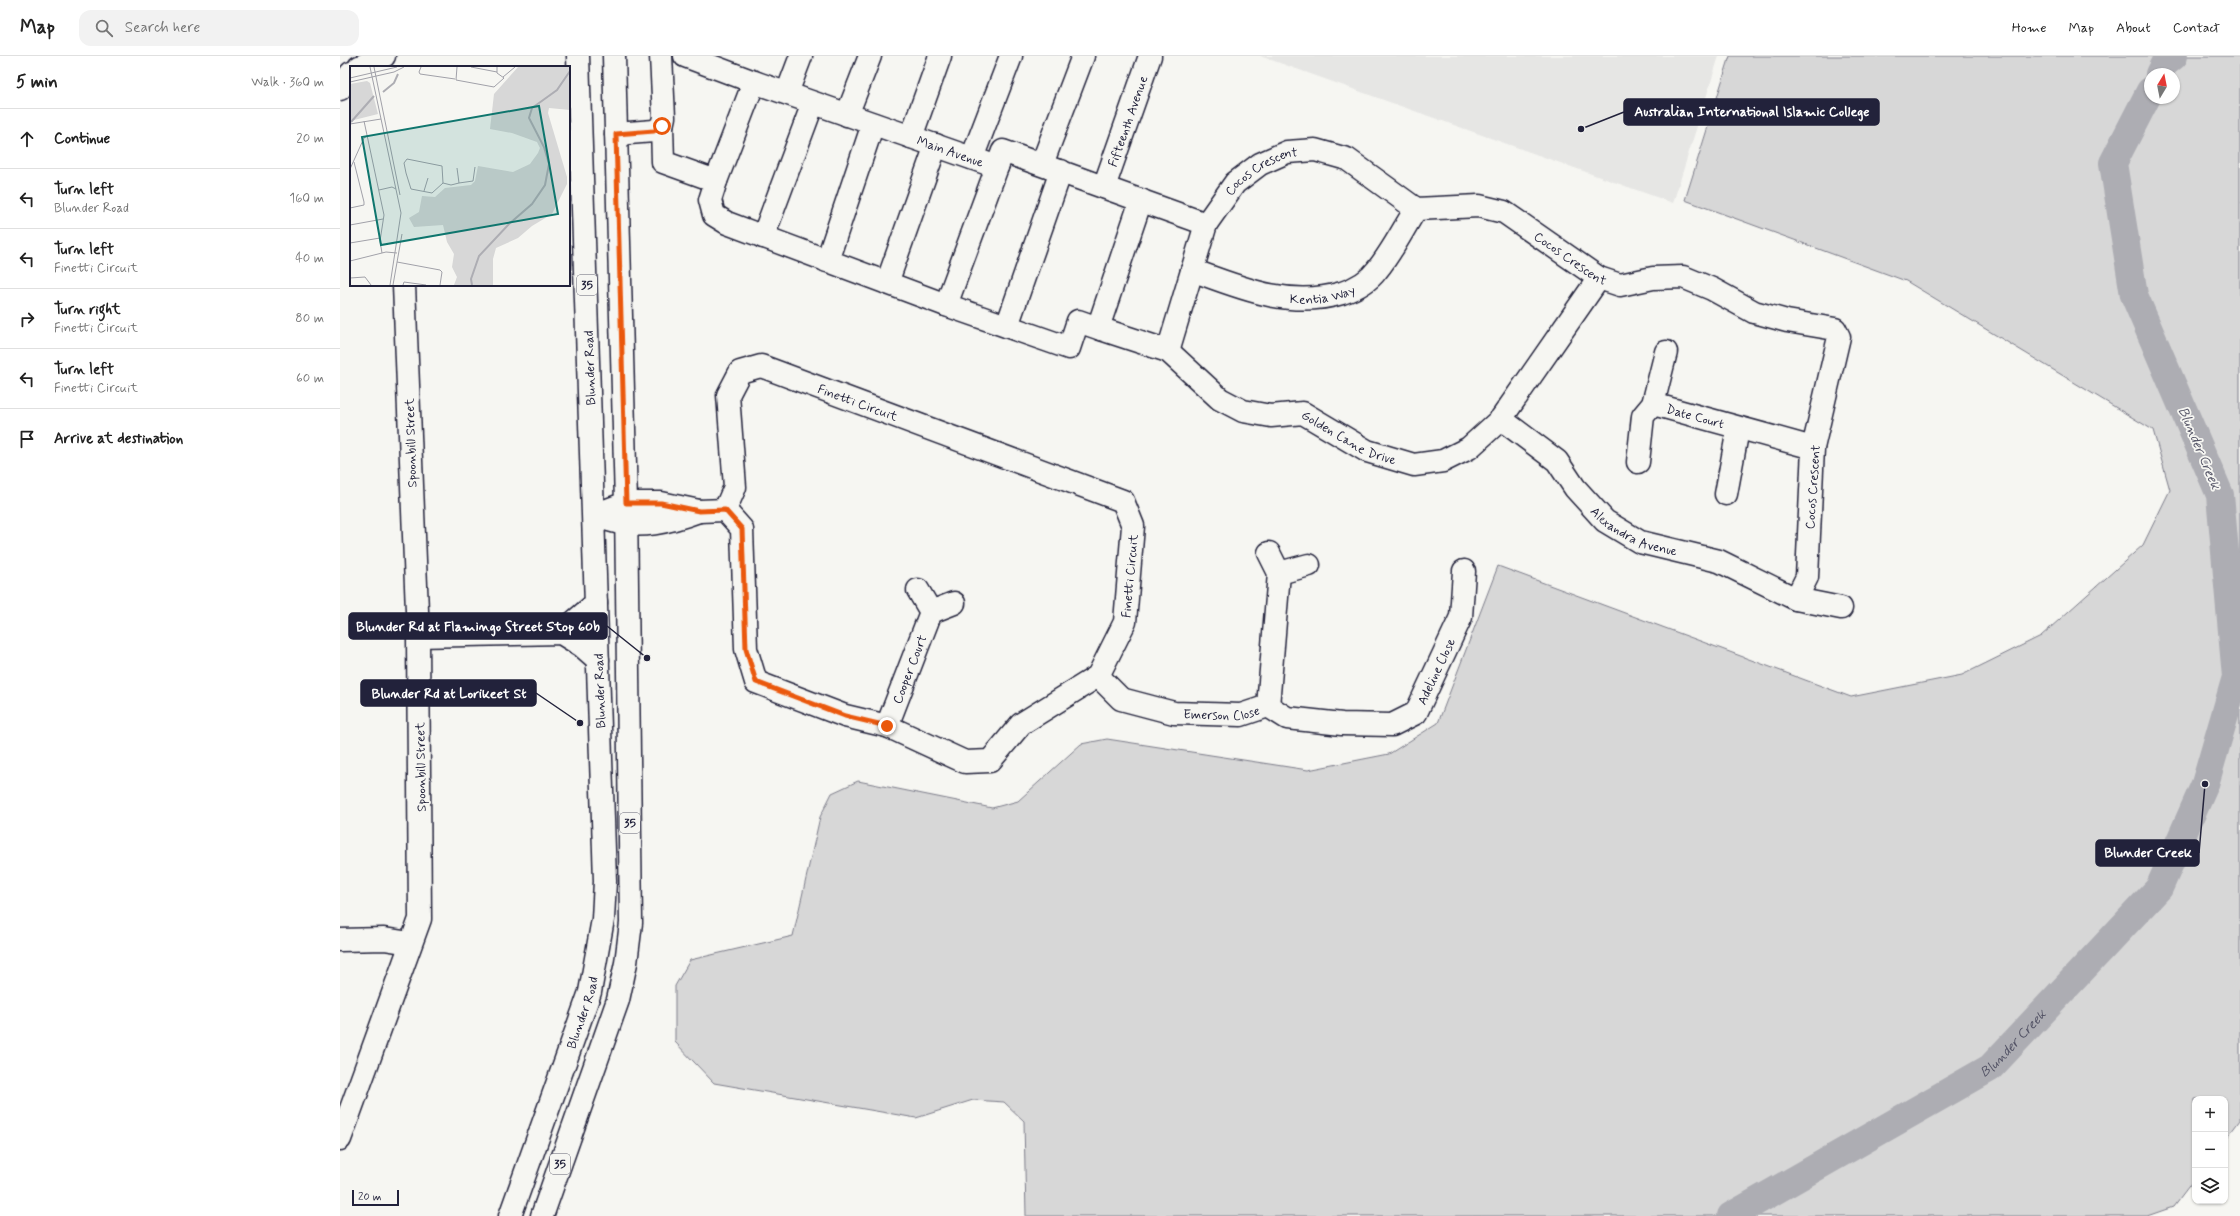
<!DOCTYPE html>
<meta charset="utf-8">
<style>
body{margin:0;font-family:Mynerve,sans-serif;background:#f2f2f2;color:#222}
.controls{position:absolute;right:12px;bottom:12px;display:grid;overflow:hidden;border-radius:8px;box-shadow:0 1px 3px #0004}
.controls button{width:36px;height:36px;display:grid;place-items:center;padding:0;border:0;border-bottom:1px solid #e0e0e0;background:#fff;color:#222;font:20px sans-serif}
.compass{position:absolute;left:1804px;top:12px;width:36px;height:36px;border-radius:50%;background:#fff;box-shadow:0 1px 3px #0004;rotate:10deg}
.scale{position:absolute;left:12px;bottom:10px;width:47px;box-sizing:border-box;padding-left:4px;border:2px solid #22223b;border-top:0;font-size:11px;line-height:14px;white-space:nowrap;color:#22223b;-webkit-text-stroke:3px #f6f6f2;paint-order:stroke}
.stop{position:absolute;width:12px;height:12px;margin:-9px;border:3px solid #ea580c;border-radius:50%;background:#fff}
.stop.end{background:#ea580c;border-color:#fff;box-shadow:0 1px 4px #0008}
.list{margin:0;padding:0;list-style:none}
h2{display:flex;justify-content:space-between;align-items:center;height:52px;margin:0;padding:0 16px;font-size:17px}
h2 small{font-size:13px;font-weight:400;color:#767676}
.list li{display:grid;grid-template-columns:26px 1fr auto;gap:12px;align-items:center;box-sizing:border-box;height:60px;padding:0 16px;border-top:1px solid #e0e0e0}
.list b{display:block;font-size:15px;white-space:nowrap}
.list p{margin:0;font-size:13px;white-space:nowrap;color:#767676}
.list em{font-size:13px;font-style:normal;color:#767676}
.icon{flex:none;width:22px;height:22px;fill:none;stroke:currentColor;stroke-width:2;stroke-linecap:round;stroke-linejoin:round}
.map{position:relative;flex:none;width:1900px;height:1160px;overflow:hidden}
header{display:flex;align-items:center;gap:24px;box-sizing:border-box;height:56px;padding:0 20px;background:#fff;border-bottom:1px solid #e0e0e0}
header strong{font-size:19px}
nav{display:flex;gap:22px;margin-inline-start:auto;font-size:14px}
.search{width:280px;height:36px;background:#f2f2f2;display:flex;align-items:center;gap:10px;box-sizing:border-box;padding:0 14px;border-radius:12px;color:#767676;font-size:15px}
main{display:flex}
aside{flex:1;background:#fff}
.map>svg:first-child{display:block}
.built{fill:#e6e6e4}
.green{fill:#d7d7d7;stroke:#7c7c89;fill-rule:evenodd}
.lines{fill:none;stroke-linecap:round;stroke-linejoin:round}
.river{stroke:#adadb3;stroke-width:28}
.minor-casing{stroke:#22223b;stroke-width:25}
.major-casing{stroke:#22223b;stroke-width:25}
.minor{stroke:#f6f6f2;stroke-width:22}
.major{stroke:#f6f6f2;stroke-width:22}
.route{stroke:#ea580c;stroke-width:5}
.labels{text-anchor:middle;stroke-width:3.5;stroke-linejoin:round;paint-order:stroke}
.shield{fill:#f6f6f2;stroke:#626272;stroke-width:1}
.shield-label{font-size:12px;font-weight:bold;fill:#22223b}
.street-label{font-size:13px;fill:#22223b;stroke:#f6f6f2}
.water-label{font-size:14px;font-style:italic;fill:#535365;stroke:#f6f6f2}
.inset-river{fill:none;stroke:#adadb3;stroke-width:2}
.inset-road{fill:none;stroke:#a1a1a9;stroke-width:1}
.view{fill:#0f766e;fill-opacity:0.15;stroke:#0f766e;stroke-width:2}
.inset-edge{fill:none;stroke:#22223b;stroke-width:2}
.leader{fill:none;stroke:#22223b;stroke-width:1.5}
.callout-dot{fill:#22223b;stroke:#f6f6f2;stroke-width:1.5}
.callout{fill:#22223b;stroke:#22223b;stroke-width:1.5}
.callout-label{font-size:14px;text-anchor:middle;font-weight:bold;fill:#fff}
</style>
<header>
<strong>Map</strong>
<div class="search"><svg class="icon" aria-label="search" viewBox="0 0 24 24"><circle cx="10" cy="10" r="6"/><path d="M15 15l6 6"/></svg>Search here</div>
<nav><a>Home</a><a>Map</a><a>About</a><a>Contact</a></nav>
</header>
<main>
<aside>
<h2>5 min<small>Walk · 360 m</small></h2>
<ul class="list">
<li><svg class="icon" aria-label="ahead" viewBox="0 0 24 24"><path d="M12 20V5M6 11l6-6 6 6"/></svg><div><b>Continue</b></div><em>20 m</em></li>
<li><svg class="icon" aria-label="left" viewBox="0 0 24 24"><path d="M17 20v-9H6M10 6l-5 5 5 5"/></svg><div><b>Turn left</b><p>Blunder Road</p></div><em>160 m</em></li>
<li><svg class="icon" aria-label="left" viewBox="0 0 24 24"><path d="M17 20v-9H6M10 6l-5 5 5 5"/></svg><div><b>Turn left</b><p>Finetti Circuit</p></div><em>40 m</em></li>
<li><svg class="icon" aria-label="right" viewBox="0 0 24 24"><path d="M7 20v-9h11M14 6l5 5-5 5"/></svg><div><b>Turn right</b><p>Finetti Circuit</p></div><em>80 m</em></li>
<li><svg class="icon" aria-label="left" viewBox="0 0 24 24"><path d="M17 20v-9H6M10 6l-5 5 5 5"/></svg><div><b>Turn left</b><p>Finetti Circuit</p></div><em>60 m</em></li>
<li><svg class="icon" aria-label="arrive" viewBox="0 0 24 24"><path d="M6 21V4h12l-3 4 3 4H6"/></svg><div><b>Arrive at destination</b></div></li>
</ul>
</aside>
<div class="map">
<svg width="1900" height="1160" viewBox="0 0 1900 1160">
<rect width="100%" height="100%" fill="#f6f6f2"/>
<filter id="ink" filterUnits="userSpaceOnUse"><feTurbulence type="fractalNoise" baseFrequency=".025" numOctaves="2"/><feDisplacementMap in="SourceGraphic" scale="8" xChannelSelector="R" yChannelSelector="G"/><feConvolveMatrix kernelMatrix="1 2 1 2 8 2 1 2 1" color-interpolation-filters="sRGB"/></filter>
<g filter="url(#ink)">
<path class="built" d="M 920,0 L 1379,0 L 1333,147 Z"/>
<path class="green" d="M 1390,0 L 1900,0 L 1900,1064 L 1885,1084 L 1885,1043 L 1855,1043 L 1855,1122 L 1833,1151 L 1807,1160 L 686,1160 L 684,1065 L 664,1046 L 633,1044 L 576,1062 L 374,1027 L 335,986 L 335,930 L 350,904 L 453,880 L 480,761 L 492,737 L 518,725 L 652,752 L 678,745 L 741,688 L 767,683 L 968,714 L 1049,698 L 1098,667 L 1158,510 L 1511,641 L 1622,619 L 1701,580 L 1803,489 L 1830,434 L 1813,374 L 1566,225 L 1345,144 ZM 1810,18 L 1834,18 L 1834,42 L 1810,42 Z"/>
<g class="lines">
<g class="river">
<path d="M 1819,18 L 1824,8 L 1834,0"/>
<path id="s1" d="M 1391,1160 L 1650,1012 L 1819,832 L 1865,728 L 1896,621 L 1880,439 L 1794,239 L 1773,107 L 1810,35"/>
</g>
<defs>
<g id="minor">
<path id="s2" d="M 345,0 L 414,26 L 657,111 L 663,95 L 866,168"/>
<path d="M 19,11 L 44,0"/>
<path d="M 0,33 L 11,17"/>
<path d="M 447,37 L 461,0"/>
<path d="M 507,59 L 530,0"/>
<path d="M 322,70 L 323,106 L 376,125 L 414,26"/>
<path d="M 276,78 L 314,75 L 322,70 L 324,61 L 321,0"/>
<path d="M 571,81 L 600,0"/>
<path d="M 632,102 L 671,0"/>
<path d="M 702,108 L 743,0"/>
<path d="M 657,111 L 606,249 L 729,292 L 738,265 L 761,273"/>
<path d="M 376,125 L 370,144 L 374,159 L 387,167 L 606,249"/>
<path id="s3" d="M 764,131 L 810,0"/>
<path id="s4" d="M 801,144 L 760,266 L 761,273 L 828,295 L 880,343 L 903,355 L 931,360 L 963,357 L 1027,395 L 1074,409 L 1103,405 L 1129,392 L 1161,363 L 1259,222"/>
<path d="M 423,181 L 473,47"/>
<path d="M 487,205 L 533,68"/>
<path id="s5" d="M 852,214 C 901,232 950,253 1002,237 C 1014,233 1029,225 1037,214 C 1052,196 1063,173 1076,153"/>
<path d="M 547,227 L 596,89"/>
<path d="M 667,270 L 721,115"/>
<path id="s6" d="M 828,295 L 866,168 L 895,127 L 920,108 L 947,96 L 975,94 L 1007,103 L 1076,153 L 1139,150 L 1164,156 L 1259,222 L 1280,229 L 1313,222 L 1343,221 L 1372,233 L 1414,256 L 1447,265 L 1495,273 L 1499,281 L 1473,392 L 1467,521 L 1456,543"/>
<path d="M 421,310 L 783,445 L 793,470 L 785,566 L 758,620 L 681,668 L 650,705 L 625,706 L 547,670 L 505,660 L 416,626 L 406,593 L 402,473 L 385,454 L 395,431 L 388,339 L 400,316 Z"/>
<path id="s7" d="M 1313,348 L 1473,392"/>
<path id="s8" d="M 1161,363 L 1217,405 L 1235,432 L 1265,465 L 1300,486 L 1379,505 L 1456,543 L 1501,552"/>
<path d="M 1298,406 L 1303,360 L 1313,348 L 1326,296"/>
<path d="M 1386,438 L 1398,373"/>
<path d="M 254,459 L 286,447 L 321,447 L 359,455 L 385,454"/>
<path d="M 269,464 C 300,474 329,466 359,455"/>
<path d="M 939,517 L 969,509"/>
<path d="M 578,534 L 591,556"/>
<path d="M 221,577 L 256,547"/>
<path d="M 78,580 L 221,577 L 242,590 L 258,604"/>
<path id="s9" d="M 758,620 L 781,643 L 834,657 L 901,659 L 928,650 L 939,517 L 929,497"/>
<path id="s10" d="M 928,650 L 947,662 L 1002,668 L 1052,669 L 1076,657 L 1121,561 L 1124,515"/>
<path id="s11" d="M 547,670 L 591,556 L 614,547"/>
<path d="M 0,884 L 44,883 L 70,887"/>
<path d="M 0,1083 L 80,863 L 78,580 L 64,229"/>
</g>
<g id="major">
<path id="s12" d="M 170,1160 L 250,936 L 263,863 L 265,825 L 238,0"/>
<path d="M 202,1160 L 278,944 L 286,907 L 291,867 L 286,447 L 274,0"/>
</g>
</defs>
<use href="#minor" class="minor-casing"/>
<use href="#major" class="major-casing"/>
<use href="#minor" class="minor"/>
<use href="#major" class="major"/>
</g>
</g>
<g class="lines" filter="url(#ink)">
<path class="route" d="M 322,70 L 314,75 L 276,78 L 286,447 L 321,447 L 359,455 L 385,454 L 402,473 L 406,593 L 416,626 L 505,660 L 547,670"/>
</g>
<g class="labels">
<g class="shield">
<rect x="237" y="219" width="20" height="20" rx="3"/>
<rect x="280" y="757" width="20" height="20" rx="3"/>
<rect x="210" y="1098" width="20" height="20" rx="3"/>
</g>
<g class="shield-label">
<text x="247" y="233">35</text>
<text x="290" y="771">35</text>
<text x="220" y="1112">35</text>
</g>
<g class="street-label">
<text dy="5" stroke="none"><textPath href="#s3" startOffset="70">Fifteenth Avenue</textPath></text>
<text dy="5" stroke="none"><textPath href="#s2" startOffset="282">Main Avenue</textPath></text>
<text dy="5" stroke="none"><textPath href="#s6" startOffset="212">Cocos Crescent</textPath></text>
<text dy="5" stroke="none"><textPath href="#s6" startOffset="560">Cocos Crescent</textPath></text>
<text dy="5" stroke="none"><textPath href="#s5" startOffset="135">Kentia Way</textPath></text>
<text transform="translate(249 312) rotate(-92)" y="5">Blunder Road</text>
<text transform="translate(518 346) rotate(20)" y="5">Finetti Circuit</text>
<text dy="5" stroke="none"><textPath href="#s7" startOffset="44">Date Court</textPath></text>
<text dy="5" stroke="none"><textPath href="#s4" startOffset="416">Golden Cane Drive</textPath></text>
<text transform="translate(70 387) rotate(-92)" y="5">Spoonbill Street</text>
<text transform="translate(1472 431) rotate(-86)" y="5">Cocos Crescent</text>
<text dy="5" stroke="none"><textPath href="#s8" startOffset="178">Alexandra Avenue</textPath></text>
<text transform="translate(789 520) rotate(-85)" y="5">Finetti Circuit</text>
<text dy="5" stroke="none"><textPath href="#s11" startOffset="61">Cooper Court</textPath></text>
<text dy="5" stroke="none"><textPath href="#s10" startOffset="201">Adeline Close</textPath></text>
<text transform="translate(259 635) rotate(-92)" y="5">Blunder Road</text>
<text dy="5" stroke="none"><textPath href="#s9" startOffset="135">Emerson Close</textPath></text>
<text transform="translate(80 711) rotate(-91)" y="5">Spoonbill Street</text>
<text dy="5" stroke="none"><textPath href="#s12" startOffset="216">Blunder Road</textPath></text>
</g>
<g class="water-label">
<text transform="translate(1860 392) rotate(67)" y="5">Blunder Creek</text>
<text dy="5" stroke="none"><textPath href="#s1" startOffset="332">Blunder Creek</textPath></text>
</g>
</g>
<g transform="translate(10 10)">
<rect width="220" height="220" fill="#f6f6f2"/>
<path d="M 168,1 L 220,1 L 220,44 L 199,42 L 198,47 L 217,111 L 217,118 L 202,148 L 182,160 L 168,172 L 146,182 L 143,193 L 143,219 L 104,219 L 107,211 L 102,201 L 104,188 L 97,176 L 93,159 L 64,161 L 59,152 L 69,146 L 72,130 L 85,131 L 95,122 L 121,119 L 125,115 L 128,100 L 163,106 L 180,98 L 188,87 L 190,82 L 187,76 L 162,67 L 140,63 L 144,28 ZM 17,15 L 20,17 L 28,48 L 0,55 L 0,18 Z" fill="#d7d7d7"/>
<path class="inset-river" d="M 33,26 L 44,17 L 48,8M 1,56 L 24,30M 122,219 L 121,213 L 129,190 L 159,158 L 182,138 L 195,119 L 199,98 L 194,81 L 179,52 L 182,42 L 207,24 L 220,5"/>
<path class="inset-road" d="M 20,1 L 51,147 L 40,219M 24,1 L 50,129M 71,1 L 69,6 L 70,8 L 105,13M 107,1 L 106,14 L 144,21 L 154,12 L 147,7 L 147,1M 121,1 L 147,6M 153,11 L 165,1M 0,12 L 47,1M 0,16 L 44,6 L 54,1M 14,55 L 34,149 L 30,175 L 32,187M 0,58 L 31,53M 57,93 L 92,100 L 93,117 L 82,127 L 61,123 L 56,107 L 54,97 ZM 0,103 L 14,72 L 17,70M 93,117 L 101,119 L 109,117 L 107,102M 109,117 L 123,115 L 125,101M 29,124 L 42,121 L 46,123M 74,125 L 78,112M 0,142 L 14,139 L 14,136 L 4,96M 0,159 L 33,153M 0,177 L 30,172M 0,195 L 36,186 L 47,187M 47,196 L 90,204 L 92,206 L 90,219M 0,212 L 15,211 L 21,219M 43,219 L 52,168M 53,219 L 54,216 L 76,219"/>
<path class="view" d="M 189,40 L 208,148 L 31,179 L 12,71 Z"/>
<rect width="220" height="220" class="inset-edge"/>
</g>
<path class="leader" d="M1241 73L1284 56M307 602L267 570M240 667L196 637M1865 728L1859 797"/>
<g class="callout-dot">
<circle cx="1241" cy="73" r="4"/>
<circle cx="307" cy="602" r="4"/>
<circle cx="240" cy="667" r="4"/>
<circle cx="1865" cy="728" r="4"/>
</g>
<g class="callout">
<rect x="1284" y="43" width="255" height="26" rx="4"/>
<rect x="9" y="557" width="258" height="26" rx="4"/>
<rect x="21" y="624" width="175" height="26" rx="4"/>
<rect x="1756" y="784" width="103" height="26" rx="4"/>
</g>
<g class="callout-label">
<text x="1412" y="60">Australian International Islamic College</text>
<text x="138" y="575">Blunder Rd at Flamingo Street Stop 60b</text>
<text x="109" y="642">Blunder Rd at Lorikeet St</text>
<text x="1808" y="801">Blunder Creek</text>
</g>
</svg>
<div class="controls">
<button>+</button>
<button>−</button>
<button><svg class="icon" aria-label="layers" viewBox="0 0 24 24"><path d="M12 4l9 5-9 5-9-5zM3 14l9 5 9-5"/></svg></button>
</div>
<svg class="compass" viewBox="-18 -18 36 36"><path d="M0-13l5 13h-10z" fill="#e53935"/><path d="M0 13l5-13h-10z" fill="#767676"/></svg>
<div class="scale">20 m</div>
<div class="stop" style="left:322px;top:70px"></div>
<div class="stop end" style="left:547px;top:670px"></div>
</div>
</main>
